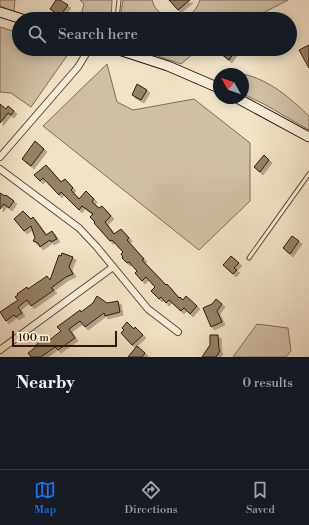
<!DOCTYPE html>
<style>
body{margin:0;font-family:"Libre Bodoni",serif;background:#242831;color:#f1f3f6}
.compass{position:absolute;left:213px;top:68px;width:36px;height:36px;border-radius:50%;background:#171b24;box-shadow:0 2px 10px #0003;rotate:310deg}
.scale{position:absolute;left:12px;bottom:10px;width:105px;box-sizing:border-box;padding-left:4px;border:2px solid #301808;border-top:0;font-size:11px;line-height:14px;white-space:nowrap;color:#301808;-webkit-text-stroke:3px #f6eddb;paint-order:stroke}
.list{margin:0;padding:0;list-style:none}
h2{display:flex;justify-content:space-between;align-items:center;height:52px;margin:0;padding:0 16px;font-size:17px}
h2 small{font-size:13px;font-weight:400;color:#9ea1a6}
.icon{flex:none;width:22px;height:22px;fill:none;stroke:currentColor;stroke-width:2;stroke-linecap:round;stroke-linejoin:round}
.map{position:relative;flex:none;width:309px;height:357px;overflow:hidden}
.search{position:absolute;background:#171b24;box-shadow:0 2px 10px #0003;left:12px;right:12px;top:12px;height:44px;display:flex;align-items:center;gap:10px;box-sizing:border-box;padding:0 14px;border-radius:22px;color:#9ea1a6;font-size:15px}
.sheet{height:112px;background:#171b24}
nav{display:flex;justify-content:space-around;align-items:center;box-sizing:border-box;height:56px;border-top:1px solid #363941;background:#171b24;font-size:11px;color:#9ea1a6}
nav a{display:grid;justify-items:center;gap:2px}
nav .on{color:#1a73e8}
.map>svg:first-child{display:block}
.green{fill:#d0c0a7;stroke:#806c58}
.building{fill:#94826b;stroke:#301808;filter:url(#shadow)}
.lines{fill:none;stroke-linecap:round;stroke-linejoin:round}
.service-casing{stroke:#604b38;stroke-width:5}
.minor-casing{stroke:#604b38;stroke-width:8}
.secondary-casing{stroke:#301808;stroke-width:11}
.service{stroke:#f6eddb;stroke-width:3}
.minor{stroke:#f6eddb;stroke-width:6}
.secondary{stroke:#f6eddb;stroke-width:9}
</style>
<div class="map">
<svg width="309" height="357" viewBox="0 0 309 357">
<defs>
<filter id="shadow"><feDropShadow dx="3" dy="3" stdDeviation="0" flood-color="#0004"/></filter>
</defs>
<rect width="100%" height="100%" fill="#f1e3c7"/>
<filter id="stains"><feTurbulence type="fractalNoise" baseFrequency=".005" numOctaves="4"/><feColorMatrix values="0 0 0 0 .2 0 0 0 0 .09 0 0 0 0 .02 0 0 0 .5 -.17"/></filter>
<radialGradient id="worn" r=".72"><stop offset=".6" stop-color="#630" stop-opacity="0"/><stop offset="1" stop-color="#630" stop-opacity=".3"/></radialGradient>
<g class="green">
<path d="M 0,0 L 15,0 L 14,12 L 0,6 Z"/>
<path d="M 80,0 L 112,0 L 111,19 L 80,19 L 84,4 Z"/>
<path d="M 123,0 L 152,0 C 155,12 163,15 174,19 L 120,19 Z"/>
<path d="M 200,0 L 288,0 L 263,13 L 237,15 L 233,19 L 180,19 C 190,16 197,10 200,0 Z"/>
<path d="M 0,27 L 19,33 L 19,49 L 67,49 L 71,50 L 31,107 L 11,93 L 0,92 Z"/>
<path d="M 138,49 L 199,49 L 181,64 Z"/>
<path d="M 107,64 L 117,102 L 133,110 L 194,99 L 250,143 L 250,201 L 199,250 L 43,126 Z"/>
<path d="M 243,74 C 270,80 290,98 309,116 L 309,130 L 264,104 L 243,94 Z"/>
<path d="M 257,324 L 288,328 L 291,351 L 286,357 L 233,357 Z"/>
</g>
<g class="building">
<path d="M 56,0 L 60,0 L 68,5 L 60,16 L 50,9 Z"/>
<path d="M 169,0 L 190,0 L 178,10 Z"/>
<path d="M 309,45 L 309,68 L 299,50 Z"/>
<path d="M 215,49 L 232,49 L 235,51 L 229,60 Z"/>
<path d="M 137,84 L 147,90 L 141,100 L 132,95 Z"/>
<path d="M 0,104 L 6,109 L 8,106 L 14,111 L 11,115 L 8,113 L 0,123 Z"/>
<path d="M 35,141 L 44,149 L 31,166 L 22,159 Z"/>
<path d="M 264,155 L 269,160 L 260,172 L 254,167 Z"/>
<path d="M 46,165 L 61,182 L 65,179 L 73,188 L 71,190 L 79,199 L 86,191 L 94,199 L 92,202 L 99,208 L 102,206 L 111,216 L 105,222 L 114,234 L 121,229 L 129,238 L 127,240 L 144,259 L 142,260 L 166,285 L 167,284 L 179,298 L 180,297 L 183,300 L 186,296 L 197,306 L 190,314 L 184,308 L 181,311 L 169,300 L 166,303 L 161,297 L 159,299 L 151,291 L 155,287 L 146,277 L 142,281 L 135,273 L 137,271 L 129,262 L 127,263 L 122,258 L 123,257 L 121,254 L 123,252 L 112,240 L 110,241 L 94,223 L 95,222 L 90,217 L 93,214 L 82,206 L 79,210 L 61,192 L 59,195 L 43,178 L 40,181 L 34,175 Z"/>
<path d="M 0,193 L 5,196 L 6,195 L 14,201 L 9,208 L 4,204 L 0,209 Z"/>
<path d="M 23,211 L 31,219 L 33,217 L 46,235 L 52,231 L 57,239 L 51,242 L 50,240 L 40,247 L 38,243 L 33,241 L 35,238 L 31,226 L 24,231 L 14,219 Z"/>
<path d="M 292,236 L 299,241 L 290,254 L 283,248 Z"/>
<path d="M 62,253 L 73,257 L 69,267 L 73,274 L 66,277 L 51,288 L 54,290 L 31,306 L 27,300 L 18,307 L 22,313 L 16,317 L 14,315 L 6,321 L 0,312 L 18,300 L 15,297 L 18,295 L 17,294 L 27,287 L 28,289 L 47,276 L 50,280 L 59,255 L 61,256 Z"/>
<path d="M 231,256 L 239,263 L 234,268 L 237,270 L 233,274 L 223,265 Z"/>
<path d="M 97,296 L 107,303 L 118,301 L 120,312 L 105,316 L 104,313 L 85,327 L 80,321 L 69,329 L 75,338 L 58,350 L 55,347 L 41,357 L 31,357 L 28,353 L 37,346 L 36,345 L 44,338 L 47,342 L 61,331 L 57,327 L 80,310 L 81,312 L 93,303 Z"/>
<path d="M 216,299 L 222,304 L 217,311 L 222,322 L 211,327 L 203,308 L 212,304 Z"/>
<path d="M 127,322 L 134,329 L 135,327 L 143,335 L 132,345 L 121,333 L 124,330 L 122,328 Z"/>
<path d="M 210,335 L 218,335 L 219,349 L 220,351 L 216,357 L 202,357 L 210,345 Z"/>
<path d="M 137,346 L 145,353 L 142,357 L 128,357 Z"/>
</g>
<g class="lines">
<defs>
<g id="service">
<path d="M 117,19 L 119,0"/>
<path d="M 249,258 L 309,174"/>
</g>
<g id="minor">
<path d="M 0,157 L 78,67 L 89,49"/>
<path d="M 0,169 L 79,228 L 96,246 L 148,309 L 178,332"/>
<path d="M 0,350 L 113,267"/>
</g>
<g id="secondary">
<path d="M 0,12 L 22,19"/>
<path d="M 116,49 L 168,66 L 219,88"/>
<path d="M 237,98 L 309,137"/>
</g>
</defs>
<use href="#service" class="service-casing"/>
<use href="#minor" class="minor-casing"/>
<use href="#secondary" class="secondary-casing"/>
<use href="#service" class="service"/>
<use href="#minor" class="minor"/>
<use href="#secondary" class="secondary"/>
</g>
<rect width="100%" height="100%" filter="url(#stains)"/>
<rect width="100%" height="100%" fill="url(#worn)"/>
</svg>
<svg class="compass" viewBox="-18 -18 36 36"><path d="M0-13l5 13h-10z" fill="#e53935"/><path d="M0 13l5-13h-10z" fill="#9ea1a6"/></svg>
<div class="scale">100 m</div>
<div class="search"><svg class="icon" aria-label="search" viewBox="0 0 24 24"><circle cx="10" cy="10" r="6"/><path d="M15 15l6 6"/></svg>Search here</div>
</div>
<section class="sheet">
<h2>Nearby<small>0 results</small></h2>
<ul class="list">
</ul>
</section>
<nav>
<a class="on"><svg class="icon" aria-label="map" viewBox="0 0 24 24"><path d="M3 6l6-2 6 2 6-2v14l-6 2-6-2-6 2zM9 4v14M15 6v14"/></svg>Map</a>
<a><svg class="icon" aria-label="directions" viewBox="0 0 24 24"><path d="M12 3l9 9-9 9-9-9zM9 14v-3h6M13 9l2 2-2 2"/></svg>Directions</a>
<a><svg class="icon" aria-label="saved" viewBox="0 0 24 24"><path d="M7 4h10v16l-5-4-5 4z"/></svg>Saved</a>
</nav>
